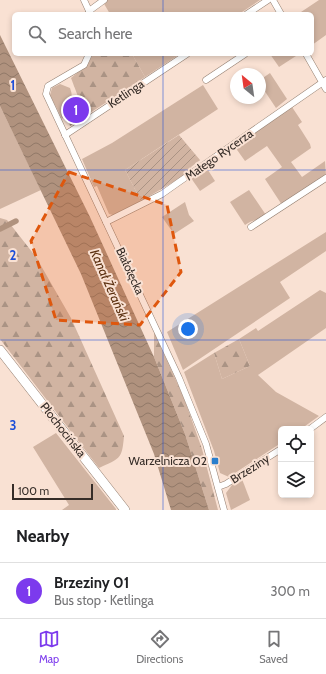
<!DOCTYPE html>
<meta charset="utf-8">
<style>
body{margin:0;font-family:Cabin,sans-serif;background:#f6f6f6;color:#202124}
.controls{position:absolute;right:12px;bottom:12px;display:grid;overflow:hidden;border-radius:6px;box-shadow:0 2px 6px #0003}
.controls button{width:36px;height:36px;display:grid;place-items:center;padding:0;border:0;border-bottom:1px solid #e0e0e0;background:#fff;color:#202124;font:20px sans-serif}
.compass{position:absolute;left:230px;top:68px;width:36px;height:36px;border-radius:50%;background:#fff;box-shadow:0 2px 6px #0003;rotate:331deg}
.scale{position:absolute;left:12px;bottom:10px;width:81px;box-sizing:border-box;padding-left:4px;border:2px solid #362d28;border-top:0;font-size:11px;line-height:14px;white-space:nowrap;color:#362d28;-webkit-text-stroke:3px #f9e1d3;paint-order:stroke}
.you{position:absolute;left:188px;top:329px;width:14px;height:14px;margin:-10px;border:3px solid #fff;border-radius:50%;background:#1a73e8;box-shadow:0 0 0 6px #1a73e833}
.badge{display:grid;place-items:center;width:26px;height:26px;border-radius:50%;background:#7c3aed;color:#fff;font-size:13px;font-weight:700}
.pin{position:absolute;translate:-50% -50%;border:2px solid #fff;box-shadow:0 1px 4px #0006}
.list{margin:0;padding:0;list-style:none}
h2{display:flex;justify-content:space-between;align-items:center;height:52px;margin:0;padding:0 16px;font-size:17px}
h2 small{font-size:13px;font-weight:400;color:#757577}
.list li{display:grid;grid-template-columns:26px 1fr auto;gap:12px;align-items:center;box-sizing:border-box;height:56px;padding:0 16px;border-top:1px solid #e0e0e0}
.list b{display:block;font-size:15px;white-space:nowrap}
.list p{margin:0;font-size:13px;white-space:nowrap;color:#757577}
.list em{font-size:13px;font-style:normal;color:#757577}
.icon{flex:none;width:22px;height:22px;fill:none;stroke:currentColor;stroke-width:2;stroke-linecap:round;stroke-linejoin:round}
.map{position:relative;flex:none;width:326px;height:510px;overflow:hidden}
.search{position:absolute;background:#fff;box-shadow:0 2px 6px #0003;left:12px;right:12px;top:12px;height:44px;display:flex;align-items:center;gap:10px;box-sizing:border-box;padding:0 14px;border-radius:6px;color:#757577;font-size:15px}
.sheet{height:108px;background:#fff}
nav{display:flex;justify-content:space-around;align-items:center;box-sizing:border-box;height:56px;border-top:1px solid #e0e0e0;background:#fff;font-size:11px;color:#757577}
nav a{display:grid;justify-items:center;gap:2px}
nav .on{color:#7c3aed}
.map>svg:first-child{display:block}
.green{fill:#d1b4a2}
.forest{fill:url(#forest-firs)}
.garden{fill:url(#garden-furrows)}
.water{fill:url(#water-waves)}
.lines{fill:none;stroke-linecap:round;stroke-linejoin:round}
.canal{stroke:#b0927e;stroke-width:5.5}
.street-casing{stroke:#958072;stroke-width:7}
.secondary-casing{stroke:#958072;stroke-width:10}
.street{stroke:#fff;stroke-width:6}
.secondary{stroke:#fff;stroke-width:9}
.marked{fill:#df570d;fill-opacity:0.2;stroke:#df570d;stroke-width:3;stroke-dasharray:8 5;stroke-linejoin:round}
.grid{fill:none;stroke:#1d4ed8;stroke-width:1;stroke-opacity:0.55}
.poi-dot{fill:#2a7fcd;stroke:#f9e1d3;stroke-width:1.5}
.labels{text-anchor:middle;stroke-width:4;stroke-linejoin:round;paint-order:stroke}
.street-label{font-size:12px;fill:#362d28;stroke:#f9e1d3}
.poi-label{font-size:12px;fill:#362d28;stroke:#f9e1d3;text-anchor:end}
.water-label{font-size:13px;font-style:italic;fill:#5b3010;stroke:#f9e1d3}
.grid-label{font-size:13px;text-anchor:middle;font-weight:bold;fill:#1d4ed8;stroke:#f9e1d3;stroke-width:4;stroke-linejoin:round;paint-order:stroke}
</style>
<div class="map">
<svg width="326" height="510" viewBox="0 0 326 510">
<defs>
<pattern id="forest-firs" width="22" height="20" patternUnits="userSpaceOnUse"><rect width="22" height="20" fill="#d1b4a2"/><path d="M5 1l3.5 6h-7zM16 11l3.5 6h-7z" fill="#aa9384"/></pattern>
<pattern id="garden-furrows" width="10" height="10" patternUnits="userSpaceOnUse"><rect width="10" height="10" fill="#d1b4a2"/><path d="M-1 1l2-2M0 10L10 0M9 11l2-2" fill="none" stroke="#aa9384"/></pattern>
<pattern id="water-waves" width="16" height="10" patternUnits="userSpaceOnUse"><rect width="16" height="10" fill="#b0927e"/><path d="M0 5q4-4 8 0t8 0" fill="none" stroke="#907867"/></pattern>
</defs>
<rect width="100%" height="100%" fill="#f9e1d3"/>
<g class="green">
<path d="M 106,0 L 260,0 L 239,14 L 110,14 L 103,2 Z"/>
<path d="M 319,0 L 326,0 L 326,35 L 312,45 L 312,14 L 298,14 Z"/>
<path d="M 132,54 L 180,54 L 145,77 Z"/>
<path d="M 270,54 L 299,54 L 279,67 Z"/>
<path d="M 270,73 L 287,99 L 276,108 L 260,84 L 260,80 Z"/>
<path d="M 60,84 L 70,88 C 75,100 69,110 62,119 L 50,95 L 52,88 Z"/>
<path d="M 203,85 L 218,109 L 125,170 L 141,201 L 113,215 L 109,214 L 97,186 L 94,187 L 82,159 L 112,143 Z"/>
<path d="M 0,106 L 41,190 L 0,209 Z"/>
<path d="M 292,107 L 302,122 L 298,125 L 310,144 L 311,148 L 291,162 L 302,177 L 325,161 L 326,176 L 282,205 L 265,179 L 282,167 L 267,146 L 245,161 L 235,147 Z"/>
<path d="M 206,167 L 215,181 L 200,191 L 191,178 Z"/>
<path d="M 249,190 L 266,215 C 259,220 252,220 245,225 L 230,202 Z"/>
<path d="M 185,202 L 189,215 L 194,221 L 174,234 L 162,217 Z"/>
<path d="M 326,232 L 326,251 L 280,282 L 290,298 L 183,370 L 167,332 Z"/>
<path d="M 320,290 L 326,293 L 326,328 L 258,375 L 276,392 L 319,416 L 301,429 L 281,429 L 281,443 L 229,477 L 220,473 L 214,451 L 184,372 L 214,353 L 222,379 L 250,366 L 239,339 L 256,328 L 258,331 Z"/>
<path d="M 56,433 L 116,509 L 116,510 L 62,510 L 69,505 L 33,447 Z"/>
<path d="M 242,479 L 250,500 L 231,510 L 226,493 L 232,485 Z"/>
</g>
<g class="forest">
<path d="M 93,54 L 132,54 L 145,77 L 70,126 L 69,122 C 72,116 78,114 82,107 L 71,78 L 88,64 Z"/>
<path d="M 0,218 L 7,220 L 36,257 L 71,318 L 124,436 C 122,460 120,458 99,468 L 0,339 Z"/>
<path d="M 154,332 L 184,398 L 202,449 L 218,510 L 209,510 L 185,434 L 154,357 Z"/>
<path d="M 239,339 L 250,366 L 222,379 L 214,353 Z"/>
</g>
<path class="garden" d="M 179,135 L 200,160 L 191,167 L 192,171 L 141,201 L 125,170 Z"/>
<path class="water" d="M 0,35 L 90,217 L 154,357 L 185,434 L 209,510 L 171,510 L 154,454 L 81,274 L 0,106 Z"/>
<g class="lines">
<path class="canal" d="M 0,229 L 16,221"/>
<defs>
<g id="street">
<path d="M 84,0 L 90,13"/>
<path d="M 273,0 L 281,14"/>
<path d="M 89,11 L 104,0"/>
<path d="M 247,14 L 268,0"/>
<path d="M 89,54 L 84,65 L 48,86 L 46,94 L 179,378 L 206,444 L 224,510"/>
<path d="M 306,54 L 326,89"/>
<path d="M 206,80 L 245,54"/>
<path d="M 65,135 L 187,54"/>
<path d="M 106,222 L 162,194 L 179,182 L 326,80"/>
<path d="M 251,227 L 326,178"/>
<path d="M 310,429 L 326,417"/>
<path d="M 218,487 L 226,484 L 281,449"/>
</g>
<path id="secondary" d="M 0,350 L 125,510"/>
</defs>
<use href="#street" class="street-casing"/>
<use href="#secondary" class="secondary-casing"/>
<use href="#street" class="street"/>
<use href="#secondary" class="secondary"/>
</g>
<path class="marked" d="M 69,172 L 167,205 L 181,272 L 140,325 L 56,320 L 31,241 Z"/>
<path class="grid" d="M 163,0 L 163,14M 163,54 L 163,510M 0,170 L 326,170M 0,340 L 326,340"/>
<rect class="poi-dot" x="211" y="457" width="8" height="8" rx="2"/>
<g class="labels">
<g class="street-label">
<text transform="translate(126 94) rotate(-34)" y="4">Ketlinga</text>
<text transform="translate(219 155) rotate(-35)" y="4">Małego Rycerza</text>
<text transform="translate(130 271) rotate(65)" y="4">Białołęcka</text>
<text transform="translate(63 430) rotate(52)" y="4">Płochocińska</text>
<text transform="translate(250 469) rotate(-32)" y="4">Brzeziny</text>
</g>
<g class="poi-label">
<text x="207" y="465">Warzelnicza 02</text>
</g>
<g class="water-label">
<text transform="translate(110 285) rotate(66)" y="5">Kanał Żerański</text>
</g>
</g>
<g class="grid-label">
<text x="13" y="90">1</text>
<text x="13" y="260">2</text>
<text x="13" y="430">3</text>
</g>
</svg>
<div class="controls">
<button><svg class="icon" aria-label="locate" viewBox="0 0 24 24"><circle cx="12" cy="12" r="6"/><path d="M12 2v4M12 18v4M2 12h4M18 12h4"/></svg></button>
<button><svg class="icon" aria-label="layers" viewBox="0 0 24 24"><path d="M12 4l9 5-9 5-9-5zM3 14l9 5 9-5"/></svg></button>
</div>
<svg class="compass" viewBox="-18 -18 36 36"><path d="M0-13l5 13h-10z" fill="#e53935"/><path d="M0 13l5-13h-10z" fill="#757577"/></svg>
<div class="scale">100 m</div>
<div class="you"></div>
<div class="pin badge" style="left:76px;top:110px">1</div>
<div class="search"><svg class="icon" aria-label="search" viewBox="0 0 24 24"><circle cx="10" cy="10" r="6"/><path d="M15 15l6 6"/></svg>Search here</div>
</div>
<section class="sheet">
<h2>Nearby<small></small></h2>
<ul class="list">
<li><span class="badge">1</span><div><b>Brzeziny 01</b><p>Bus stop · Ketlinga</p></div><em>300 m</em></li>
</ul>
</section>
<nav>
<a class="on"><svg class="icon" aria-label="map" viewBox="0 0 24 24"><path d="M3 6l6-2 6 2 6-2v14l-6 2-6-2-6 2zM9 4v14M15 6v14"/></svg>Map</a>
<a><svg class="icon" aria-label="directions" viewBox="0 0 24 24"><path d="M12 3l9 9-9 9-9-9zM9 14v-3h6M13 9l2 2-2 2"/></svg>Directions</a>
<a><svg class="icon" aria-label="saved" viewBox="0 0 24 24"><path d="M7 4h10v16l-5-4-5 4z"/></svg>Saved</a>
</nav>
